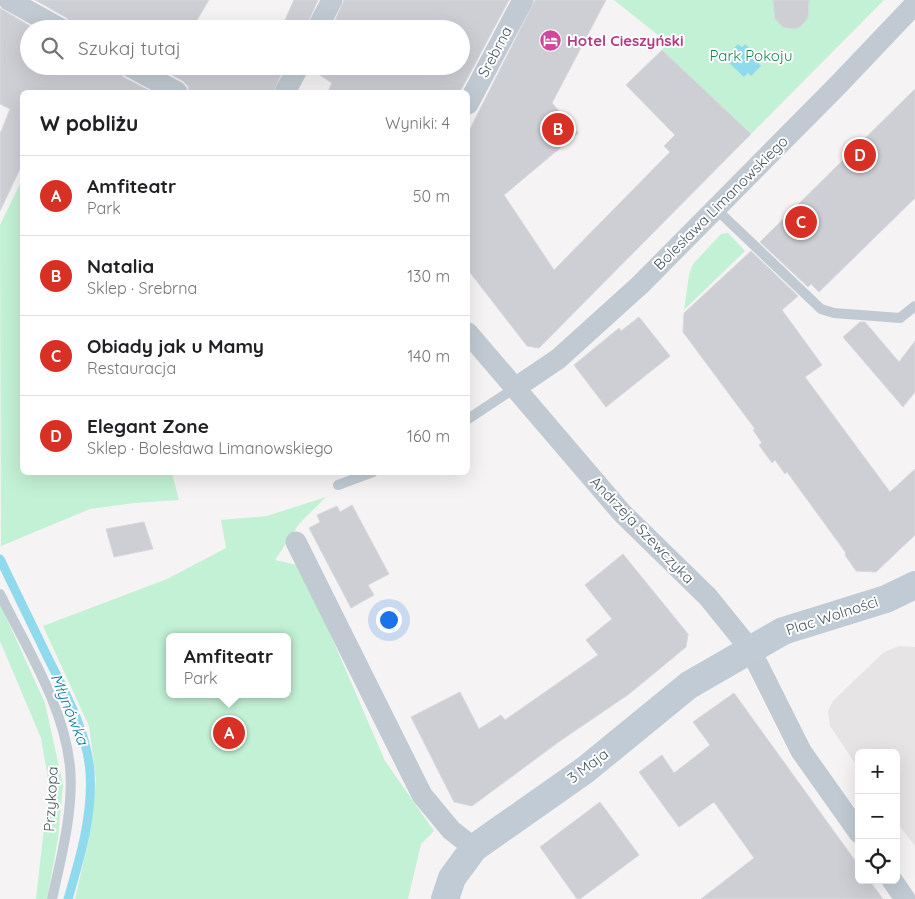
<!DOCTYPE html>
<html lang="pl">
<meta charset="utf-8">
<style>
body{margin:0;font-family:Quicksand,sans-serif;background:#f6f6f6;color:#202124}
.controls{position:absolute;right:15px;bottom:15px;display:grid;overflow:hidden;border-radius:8px;box-shadow:0 5px 20px #0002}
.controls button{width:45px;height:45px;display:grid;place-items:center;padding:0;border:0;border-bottom:1px solid #e0e0e0;background:#fff;color:#202124;font:25px sans-serif}
.you{position:absolute;left:388px;top:619px;width:18px;height:18px;margin:-12px;border:4px solid #fff;border-radius:50%;background:#1a73e8;box-shadow:0 0 0 8px #1a73e833}
.badge{display:grid;place-items:center;width:32px;height:32px;border-radius:50%;background:#d93025;color:#fff;font-size:16px;font-weight:700}
.pin{position:absolute;translate:-50% -50%;border:2px solid #fff;box-shadow:0 1px 5px #0006}
.popup{position:absolute;left:166px;top:633px;width:125px;height:65px;box-sizing:border-box;display:grid;place-content:center;border-radius:8px;background:#fff;filter:drop-shadow(0 1px 4px #0005);font-size:16px;white-space:nowrap;color:#757577}
.popup b{font-size:19px;color:#202124}
.popup::after{content:'';position:absolute;left:50%;top:100%;margin-left:-10px;border:10px solid transparent;border-top-color:#fff}
.list{margin:0;padding:0;list-style:none}
h2{display:flex;justify-content:space-between;align-items:center;height:65px;margin:0;padding:0 20px;font-size:21px}
h2 small{font-size:16px;font-weight:400;color:#757577}
.list li{display:grid;grid-template-columns:32px 1fr auto;gap:15px;align-items:center;box-sizing:border-box;height:80px;padding:0 20px;border-top:1px solid #e0e0e0}
.list b{display:block;font-size:19px;white-space:nowrap}
.list p{margin:0;font-size:16px;white-space:nowrap;color:#757577}
.list em{font-size:16px;font-style:normal;color:#757577}
.icon{flex:none;width:28px;height:28px;fill:none;stroke:currentColor;stroke-width:2;stroke-linecap:round;stroke-linejoin:round}
.map{position:relative;flex:none;width:915px;height:899px;overflow:hidden}
.search{position:absolute;background:#fff;box-shadow:0 5px 20px #0002;left:20px;top:20px;width:450px;height:55px;display:flex;align-items:center;gap:12px;box-sizing:border-box;padding:0 18px;border-radius:28px;color:#757577;font-size:19px}
.panel{position:absolute;background:#fff;box-shadow:0 5px 20px #0002;left:20px;top:90px;width:450px;height:385px;border-radius:8px}
.map>svg:first-child{display:block}
.education{fill:#e6e4e5}
.green{fill:#c3f1d5;fill-rule:evenodd}
.water{fill:#90daee}
.lines{fill:none;stroke-linecap:round;stroke-linejoin:round}
.stream{stroke:#90daee;stroke-width:9}
.building{fill:#cdcfd5;stroke:#d7d9de}
.lane{stroke:#c1cad2;stroke-width:10}
.street{stroke:#c1cad2;stroke-width:21}
.secondary{stroke:#c1cbd6;stroke-width:28}
.labels{text-anchor:middle;stroke-width:4;stroke-linejoin:round;paint-order:stroke}
.hotel-label{font-size:15px;font-weight:bold;fill:#b23c85;stroke:#fff;text-anchor:start}
.street-label{font-size:15px;fill:#4a5661;stroke:#fff}
.park-label{font-size:15px;fill:#17864f;stroke:#fff}
.water-label{font-size:16px;font-style:italic;fill:#0c7c9b;stroke:#fff}
</style>
<div class="map">
<svg width="915" height="899" viewBox="0 0 915 899">
<rect width="100%" height="100%" fill="#f5f3f3"/>
<path class="education" d="M 899,646 L 915,647 L 915,846 L 896,821 L 896,753 L 859,753 L 859,769 L 830,726 L 828,711 L 833,701 L 884,652 Z"/>
<g class="green">
<path d="M 614,0 L 884,0 L 751,134 L 662,50 L 668,43 Z"/>
<path d="M 22,180 L 22,472 L 172,473 L 179,500 L 134,503 L 90,509 L 1,546 L 0,225 Z"/>
<path d="M 728,233 L 745,251 L 684,310 L 689,275 L 693,264 L 721,234 Z"/>
<path d="M 326,497 L 299,524 L 275,560 L 301,566 L 385,761 L 434,831 L 421,844 L 408,899 L 75,899 L 88,842 L 96,780 L 89,726 L 43,626 L 167,579 L 226,548 L 221,520 L 267,516 ZM 170,637 L 288,637 L 288,694 L 170,694 Z"/>
<path d="M 0,604 L 45,703 L 63,785 L 58,839 L 47,899 L 36,899 L 49,784 L 41,738 L 0,641 Z"/>
</g>
<path class="water" d="M 738,44 L 742,47 L 745,44 L 761,60 L 758,63 L 761,66 L 751,76 L 748,73 L 744,77 L 728,62 L 732,58 L 728,54 Z"/>
<g class="lines">
<path class="stream" d="M 0,559 C 16,592 32,625 48,658 C 66,694 87,732 90,772 C 93,815 80,858 68,899"/>
</g>
<g class="building">
<path d="M 35,0 L 209,0 L 197,20 L 211,29 L 73,29 L 67,18 Z"/>
<path d="M 294,0 L 318,0 L 305,29 L 281,29 Z"/>
<path d="M 344,0 L 509,0 L 460,92 L 328,92 L 332,83 L 311,69 L 311,66 L 461,66 L 461,29 L 331,29 Z"/>
<path d="M 535,0 L 606,0 L 552,103 L 578,133 L 504,195 L 554,270 L 670,152 L 664,146 L 675,135 L 626,85 L 662,50 L 751,134 L 539,348 L 527,346 L 468,270 L 468,133 Z"/>
<path d="M 773,0 L 809,0 L 808,18 L 800,27 L 794,29 L 783,27 L 775,19 Z"/>
<path d="M 0,8 L 35,29 L 29,29 L 29,66 L 117,66 L 123,77 L 152,92 L 22,92 L 22,165 L 0,211 L 0,134 L 10,109 L 0,104 Z"/>
<path d="M 156,66 L 285,66 L 273,92 L 189,92 L 188,86 L 183,81 Z"/>
<path d="M 915,89 L 915,198 L 819,292 L 811,284 L 808,287 L 760,242 Z"/>
<path d="M 751,251 L 798,296 L 782,310 L 822,365 L 805,377 L 890,492 L 915,469 L 915,535 L 876,572 L 856,571 L 845,555 L 846,553 L 787,472 L 785,474 L 775,460 L 772,463 L 759,445 L 762,443 L 753,430 L 755,429 L 683,332 L 684,313 Z"/>
<path d="M 639,317 L 670,356 L 606,407 L 574,365 L 619,328 L 621,331 Z"/>
<path d="M 860,322 L 865,322 L 899,362 L 915,341 L 915,392 L 903,407 L 843,337 Z"/>
<path d="M 352,505 L 389,574 L 368,585 L 374,595 L 351,608 L 309,528 L 320,522 L 317,515 L 337,506 L 340,512 Z"/>
<path d="M 144,522 L 153,549 L 114,557 L 106,529 Z"/>
<path d="M 623,554 L 688,634 L 686,647 L 629,694 L 560,741 L 472,806 L 454,802 L 411,717 L 460,692 L 479,729 L 501,715 L 505,720 L 598,655 L 586,640 L 612,619 L 585,585 Z"/>
<path d="M 734,693 L 859,866 L 859,880 L 869,880 L 883,899 L 701,899 L 754,858 L 714,802 L 679,827 L 639,772 L 662,755 L 674,773 L 710,745 L 693,722 Z"/>
<path d="M 600,802 L 639,855 L 580,899 L 577,899 L 540,847 Z"/>
</g>
<g class="lines">
<g class="lane">
<path d="M 716,209 L 821,309 L 834,313 L 900,318 L 915,306"/>
<path d="M 468,419 L 515,388"/>
<path d="M 338,485 L 373,472"/>
<path d="M 0,594 C 27,649 64,706 70,767 C 74,809 61,858 52,899"/>
</g>
<g class="street">
<path d="M 9,0 L 61,29"/>
<path d="M 317,29 L 332,0"/>
<path d="M 129,66 L 177,92"/>
<path d="M 285,92 L 299,66"/>
<path d="M 468,104 L 523,0"/>
<path d="M 468,333 L 622,513 L 708,597 L 750,649 L 801,751 L 859,833"/>
<path d="M 515,388 L 558,359 L 640,285 L 839,84 L 915,4"/>
<path d="M 296,542 L 422,795 L 451,830 L 474,848"/>
<path d="M 892,880 L 905,899"/>
</g>
<path class="secondary" d="M 445,899 L 452,878 L 474,848 L 585,770 L 689,685 L 783,631 L 886,599 L 915,585"/>
</g>
<defs>
<symbol id="hotel-disc" viewBox="-11 -11 22 22"><circle r="9.5" fill="#d1479c" stroke="#fff"/><path d="M-6-4.5h1.5V1H6V5H4.5V3h-9V5H-6ZM-4 0a1.8 1.8 0 1 1 3.6 0ZM.5 0V-2.5h3Q6-2.5 6 0Z" fill="#fff"/></symbol>
</defs>
<g fill-rule="evenodd">
<use href="#hotel-disc" x="538" y="28" width="25" height="25"/>
</g>
<g class="labels">
<g class="hotel-label">
<text x="567" y="46">Hotel Cieszyński</text>
</g>
<g class="street-label">
<text transform="translate(495 52) rotate(-62)" y="5">Srebrna</text>
<text transform="translate(721 203) rotate(-45)" y="5">Bolesława Limanowskiego</text>
<text transform="translate(642 530) rotate(46)" y="5">Andrzeja Szewczyka</text>
<text transform="translate(832 616) rotate(-18)" y="5">Plac Wolności</text>
<text transform="translate(588 766) rotate(-37)" y="5">3 Maja</text>
<text transform="translate(51 799) rotate(-87)" y="5">Przykopa</text>
</g>
<g class="park-label">
<text x="751" y="61">Park Pokoju</text>
</g>
<g class="water-label">
<text transform="translate(70 709) rotate(68)" y="6">Młynówka</text>
</g>
</g>
</svg>
<div class="controls">
<button>+</button>
<button>−</button>
<button><svg class="icon" aria-label="locate" viewBox="0 0 24 24"><circle cx="12" cy="12" r="6"/><path d="M12 2v4M12 18v4M2 12h4M18 12h4"/></svg></button>
</div>
<div class="you"></div>
<div class="pin badge" style="left:229px;top:733px">A</div>
<div class="popup"><b>Amfiteatr</b>Park</div>
<div class="pin badge" style="left:558px;top:129px">B</div>
<div class="pin badge" style="left:801px;top:222px">C</div>
<div class="pin badge" style="left:860px;top:155px">D</div>
<div class="search"><svg class="icon" aria-label="search" viewBox="0 0 24 24"><circle cx="10" cy="10" r="6"/><path d="M15 15l6 6"/></svg>Szukaj tutaj</div>
<section class="panel">
<h2>W pobliżu<small>Wyniki: 4</small></h2>
<ul class="list">
<li><span class="badge">A</span><div><b>Amfiteatr</b><p>Park</p></div><em>50 m</em></li>
<li><span class="badge">B</span><div><b>Natalia</b><p>Sklep · Srebrna</p></div><em>130 m</em></li>
<li><span class="badge">C</span><div><b>Obiady jak u Mamy</b><p>Restauracja</p></div><em>140 m</em></li>
<li><span class="badge">D</span><div><b>Elegant Zone</b><p>Sklep · Bolesława Limanowskiego</p></div><em>160 m</em></li>
</ul>
</section>
</div>
